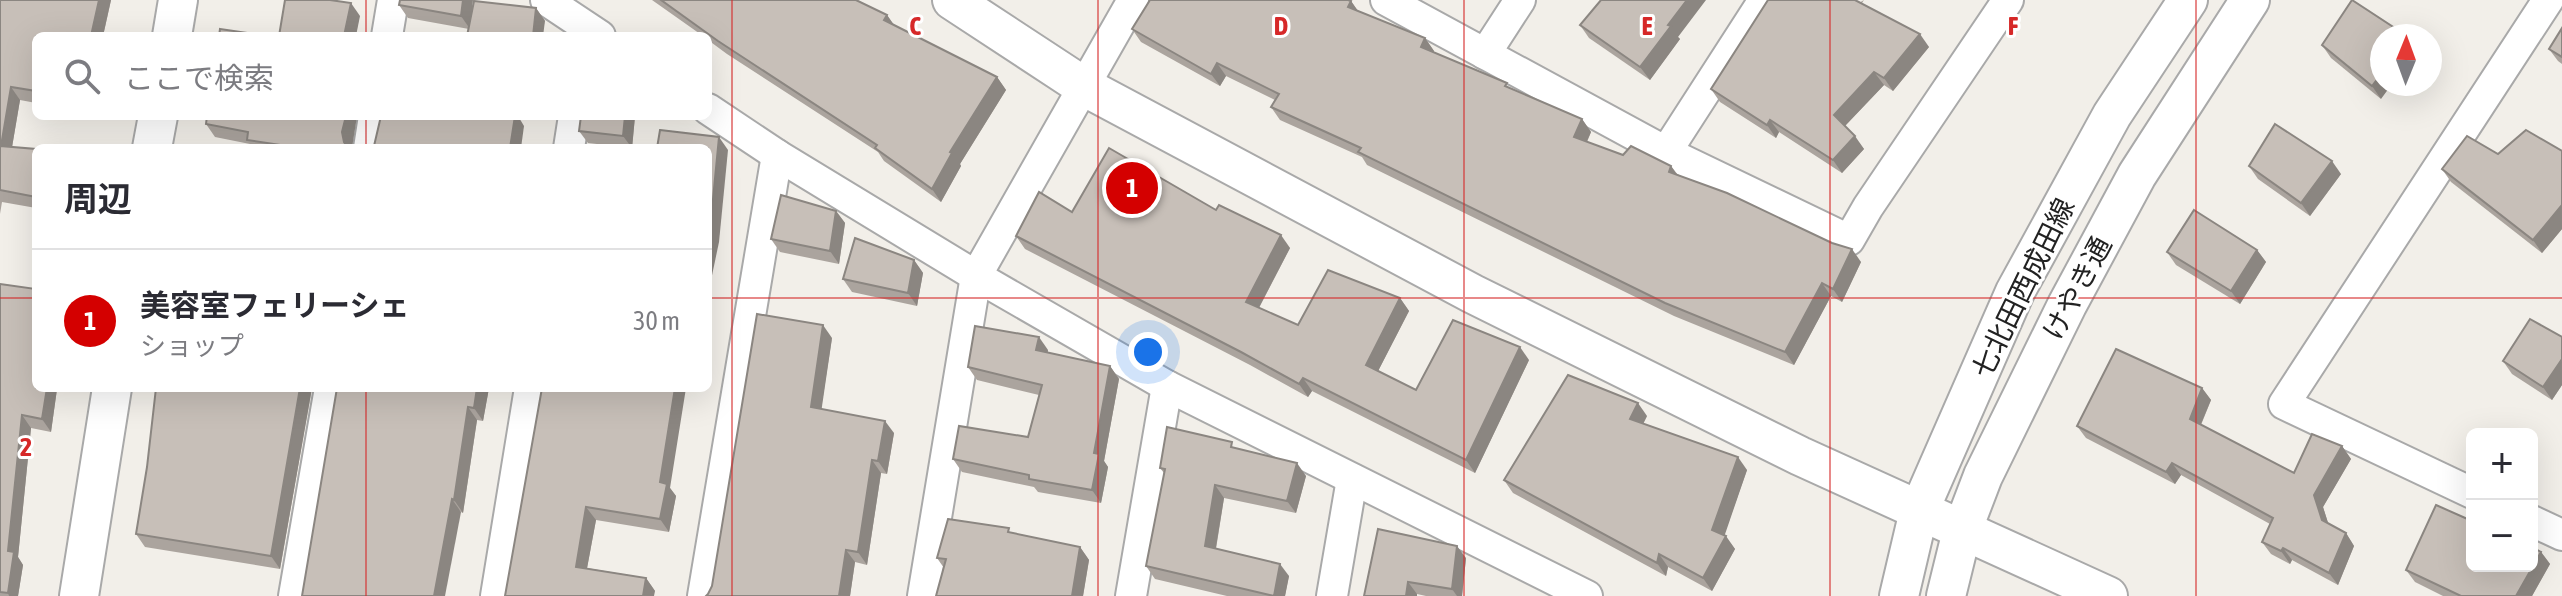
<!DOCTYPE html>
<html lang="ja">
<meta charset="utf-8">
<style>
body{margin:0;font-family:"Asap Condensed","Noto Sans JP",sans-serif;background:#f2f2f3;color:#2b2b33}
.controls{position:absolute;right:24px;bottom:24px;display:grid;overflow:hidden;border-radius:12px;box-shadow:0 8px 32px #0002}
.controls button{width:72px;height:72px;display:grid;place-items:center;padding:0;border:0;border-bottom:2px solid #e1e1e2;background:#fff;color:#2b2b33;font:40px sans-serif}
.compass{position:absolute;left:2370px;top:24px;width:72px;height:72px;border-radius:50%;background:#fff;box-shadow:0 8px 32px #0002;rotate:1deg}
.you{position:absolute;left:1148px;top:352px;width:28px;height:28px;margin:-20px;border:6px solid #fff;border-radius:50%;background:#1a73e8;box-shadow:0 0 0 12px #1a73e833}
.badge{display:grid;place-items:center;width:52px;height:52px;border-radius:50%;background:#d40000;color:#fff;font-size:26px;font-weight:700}
.pin{position:absolute;translate:-50% -50%;border:4px solid #fff;box-shadow:0 2px 8px #0006}
.list{margin:0;padding:0;list-style:none}
h2{display:flex;justify-content:space-between;align-items:center;height:104px;margin:0;padding:0 32px;font-size:34px}
h2 small{font-size:26px;font-weight:400;color:#7c7c81}
.list li{display:grid;grid-template-columns:52px 1fr auto;gap:24px;align-items:center;box-sizing:border-box;height:144px;padding:0 32px;border-top:2px solid #e1e1e2}
.list b{display:block;font-size:30px;white-space:nowrap}
.list p{margin:0;font-size:26px;white-space:nowrap;color:#7c7c81}
.list em{font-size:26px;font-style:normal;color:#7c7c81}
.icon{flex:none;width:44px;height:44px;fill:none;stroke:currentColor;stroke-width:2;stroke-linecap:round;stroke-linejoin:round}
.map{position:relative;flex:none;width:2562px;height:596px;overflow:hidden}
.search{position:absolute;background:#fff;box-shadow:0 8px 32px #0002;left:32px;top:32px;width:680px;height:88px;display:flex;align-items:center;gap:20px;box-sizing:border-box;padding:0 28px;border-radius:12px;color:#7c7c81;font-size:30px}
.panel{position:absolute;background:#fff;box-shadow:0 8px 32px #0002;left:32px;top:144px;width:680px;height:248px;border-radius:12px}
.map>svg:first-child{display:block}
.lines{fill:none;stroke-linecap:round;stroke-linejoin:round}
.minor-casing{stroke:#a9a9a9;stroke-width:34}
.tertiary-casing{stroke:#a9a9a9;stroke-width:42}
.minor{stroke:#fff;stroke-width:30}
.tertiary{stroke:#fff;stroke-width:38}
.wall{fill:#aba49e}
.shaded-wall{fill:#8b8681}
.building{fill:#c7bfb8;stroke:#8b8681;stroke-width:2}
.grid{fill:none;stroke:#d62828;stroke-width:2;stroke-opacity:0.55}
.labels{text-anchor:middle;stroke-width:6;stroke-linejoin:round;paint-order:stroke}
.street-label{font-size:28px;fill:#222;stroke:#fff}
.grid-label{font-size:26px;text-anchor:middle;font-weight:bold;fill:#d62828;stroke:#fff;stroke-width:6;stroke-linejoin:round;paint-order:stroke}
</style>
<div class="map">
<svg width="2562" height="596" viewBox="0 0 2562 596">
<rect width="100%" height="100%" fill="#f2efe9"/>
<g class="lines">
<defs>
<g id="minor">
<path d="M 546,0 L 600,36"/>
<path d="M 1386,0 L 1666,152 L 1849,240 L 1868,207 L 2008,0"/>
<path d="M 387,36 L 393,0"/>
<path d="M 1485,54 L 1520,0"/>
<path d="M 708,109 L 777,155 L 976,276 L 1167,386 L 1587,596"/>
<path d="M 369,148 L 374,116"/>
<path d="M 569,148 L 574,116"/>
<path d="M 1666,152 L 1764,0"/>
<path d="M 2472,493 L 2284,404 L 2548,0"/>
<path d="M 2532,521 L 2562,535"/>
<path d="M 294,596 L 330,388"/>
<path d="M 496,596 L 530,388"/>
<path d="M 703,596 L 777,155"/>
<path d="M 923,596 L 976,276 L 1133,0"/>
<path d="M 1131,596 L 1167,386"/>
<path d="M 1332,596 L 1352,479"/>
</g>
<g id="tertiary">
<path d="M 952,0 L 1083,86 L 1473,294 L 1800,456 L 2108,596"/>
<path d="M 172,36 L 178,0"/>
<path d="M 152,148 L 158,116"/>
<path d="M 79,596 L 112,388"/>
<path d="M 1899,596 L 1919,511 L 2015,292 L 2112,115 L 2188,0"/>
<path d="M 1946,596 L 1962,531 L 1983,476 L 2067,305 L 2137,175 L 2250,0"/>
</g>
</defs>
<use href="#minor" class="minor-casing"/>
<use href="#tertiary" class="tertiary-casing"/>
<use href="#minor" class="minor"/>
<use href="#tertiary" class="tertiary"/>
</g>
<g class="wall">
<path d="M 0,0 L 111,0 L 103,36 L 36,36 L 36,103 L 20,100 L 12,147 L 36,149 L 36,208 L 2,202 L 0,214 Z"/>
<path d="M 652,0 L 856,0 L 887,15 L 894,25 L 997,77 L 1006,90 L 960,164 L 961,166 L 941,202 L 884,161 L 878,152 L 727,54 L 708,40 L 708,36 L 703,36 Z"/>
<path d="M 1864,0 L 1862,3 L 1929,47 L 1893,91 L 1884,85 L 1845,126 L 1864,149 L 1842,173 L 1779,132 L 1776,138 L 1720,102 L 1711,89 Z"/>
<path d="M 2352,0 L 2381,99 L 2331,58 L 2322,45 Z"/>
<path d="M 1351,1 L 1358,11 L 1425,38 L 1434,51 L 1433,52 L 1511,89 L 1582,119 L 1591,132 L 1587,142 L 1623,155 L 1671,166 L 1678,175 L 1861,262 L 1842,302 L 1831,296 L 1794,365 L 1674,316 L 1367,165 L 1362,157 L 1280,120 L 1271,107 L 1275,100 L 1226,76 L 1220,86 L 1141,42 L 1132,29 Z"/>
<path d="M 399,5 L 471,15 L 536,8 L 545,21 L 469,29 L 408,18 Z"/>
<path d="M 1580,25 L 1678,37 L 1680,39 L 1650,80 L 1589,38 Z"/>
<path d="M 2562,28 L 2562,64 L 2558,61 L 2549,49 Z"/>
<path d="M 581,116 L 635,116 L 632,148 L 588,143 L 579,131 Z"/>
<path d="M 206,124 L 351,145 L 352,148 L 253,148 L 250,144 L 215,137 Z"/>
<path d="M 2562,151 L 2562,229 L 2542,253 L 2451,182 L 2442,169 L 2498,154 Z"/>
<path d="M 2249,166 L 2341,174 L 2310,216 L 2258,179 Z"/>
<path d="M 1216,210 L 1290,248 L 1259,308 L 1298,325 L 1400,298 L 1409,311 L 1378,371 L 1416,390 L 1529,360 L 1475,473 L 1312,391 L 1308,397 L 1250,365 L 1025,249 L 1016,236 L 1072,212 Z"/>
<path d="M 836,211 L 845,223 L 839,264 L 780,252 L 771,239 Z"/>
<path d="M 2257,250 L 2266,262 L 2240,304 L 2176,265 L 2167,252 Z"/>
<path d="M 914,260 L 923,273 L 917,306 L 852,292 L 843,279 Z"/>
<path d="M 0,284 L 36,388 L 57,388 L 57,389 L 51,432 L 31,428 L 18,557 L 23,565 L 18,596 L 0,596 Z"/>
<path d="M 2562,337 L 2562,385 L 2552,400 L 2512,374 L 2503,361 Z"/>
<path d="M 832,338 L 821,409 L 894,433 L 887,474 L 881,473 L 867,565 L 855,562 L 850,596 L 706,596 L 708,594 Z"/>
<path d="M 1048,350 L 1048,353 L 1110,366 L 1119,379 L 1104,461 L 1108,467 L 1101,503 L 1038,492 L 1034,487 L 962,472 L 953,459 L 1028,437 L 1039,395 L 977,380 L 968,367 Z"/>
<path d="M 156,388 L 312,388 L 280,569 L 145,547 L 136,534 L 147,467 Z"/>
<path d="M 337,388 L 489,388 L 483,421 L 477,420 L 463,513 L 461,512 Z"/>
<path d="M 542,388 L 670,488 L 676,496 L 669,532 L 596,520 L 587,568 L 646,578 L 655,591 L 505,596 Z"/>
<path d="M 2202,388 L 2211,400 L 2201,425 L 2294,473 L 2342,446 L 2351,459 L 2323,507 L 2328,523 L 2346,533 L 2354,546 L 2338,585 L 2292,560 L 2290,564 L 2271,554 L 2262,542 L 2270,524 L 2181,475 L 2175,484 L 2086,438 L 2077,426 Z"/>
<path d="M 1647,416 L 1643,424 L 1747,470 L 1724,535 L 1735,549 L 1712,591 L 1668,567 L 1666,576 L 1513,493 L 1504,480 Z"/>
<path d="M 1237,449 L 1306,476 L 1296,513 L 1224,498 L 1216,549 L 1289,576 L 1285,596 L 1227,596 L 1155,579 L 1146,566 L 1164,473 L 1160,468 Z"/>
<path d="M 1012,533 L 1080,547 L 1089,560 L 1083,596 L 936,596 L 944,568 L 937,558 Z"/>
<path d="M 2541,552 L 2550,564 L 2532,596 L 2443,596 L 2415,582 L 2406,570 Z"/>
<path d="M 1466,558 L 1462,596 L 1426,596 L 1417,594 L 1417,596 L 1364,596 Z"/>
</g>
<g class="shaded-wall">
<path d="M 99,0 L 111,0 L 103,36 L 91,36 Z"/>
<path d="M 463,0 L 473,0 L 470,29 L 461,16 Z"/>
<path d="M 1687,0 L 1706,0 L 1678,37 L 1680,39 L 1650,80 L 1640,67 L 1668,25 Z"/>
<path d="M 1351,1 L 1360,14 L 1348,7 Z"/>
<path d="M 351,3 L 360,16 L 356,36 L 344,36 Z"/>
<path d="M 536,8 L 545,21 L 543,36 L 533,36 Z"/>
<path d="M 887,15 L 896,28 L 884,20 Z"/>
<path d="M 1920,34 L 1929,47 L 1893,91 L 1884,78 Z"/>
<path d="M 1425,38 L 1434,51 L 1430,60 L 1421,47 Z"/>
<path d="M 1217,63 L 1226,76 L 1220,86 L 1211,74 Z"/>
<path d="M 1874,72 L 1884,85 L 1843,128 L 1834,115 Z"/>
<path d="M 2382,73 L 2382,84 L 2392,84 L 2381,99 L 2372,86 Z"/>
<path d="M 997,77 L 1006,90 L 960,164 L 961,166 L 941,202 L 932,189 L 950,152 Z"/>
<path d="M 11,87 L 20,100 L 10,159 L 1,146 Z"/>
<path d="M 346,116 L 357,116 L 352,148 L 348,148 L 344,142 L 342,132 Z"/>
<path d="M 515,116 L 518,116 L 524,126 L 521,148 L 510,148 Z"/>
<path d="M 625,116 L 635,116 L 632,148 L 623,136 Z"/>
<path d="M 1582,119 L 1591,132 L 1583,150 L 1574,137 Z"/>
<path d="M 1770,120 L 1779,132 L 1776,138 L 1767,125 Z"/>
<path d="M 1855,136 L 1864,149 L 1842,173 L 1833,160 Z"/>
<path d="M 719,137 L 728,150 L 719,242 L 710,285 L 708,283 L 708,239 Z"/>
<path d="M 2332,161 L 2341,174 L 2310,216 L 2301,203 Z"/>
<path d="M 1671,166 L 1680,179 L 1669,172 Z"/>
<path d="M 2562,205 L 2562,229 L 2542,253 L 2533,240 Z"/>
<path d="M 836,211 L 845,223 L 839,264 L 830,251 Z"/>
<path d="M 1281,235 L 1290,248 L 1255,315 L 1246,302 Z"/>
<path d="M 1852,249 L 1861,262 L 1842,302 L 1833,289 Z"/>
<path d="M 2257,250 L 2266,262 L 2240,304 L 2231,291 Z"/>
<path d="M 914,260 L 923,273 L 917,306 L 908,293 Z"/>
<path d="M 1822,283 L 1831,296 L 1794,365 L 1785,352 Z"/>
<path d="M 1400,298 L 1409,311 L 1375,377 L 1366,365 Z"/>
<path d="M 823,325 L 832,338 L 820,420 L 811,407 Z"/>
<path d="M 1039,337 L 1048,350 L 1045,363 L 1036,350 Z"/>
<path d="M 1520,347 L 1529,360 L 1475,473 L 1466,460 Z"/>
<path d="M 2562,359 L 2562,385 L 2552,400 L 2543,387 Z"/>
<path d="M 1110,366 L 1119,379 L 1104,461 L 1108,467 L 1101,503 L 1092,490 L 1094,453 Z"/>
<path d="M 1303,378 L 1312,391 L 1308,397 L 1299,384 Z"/>
<path d="M 47,388 L 57,388 L 57,389 L 51,432 L 42,419 Z"/>
<path d="M 300,388 L 312,388 L 280,569 L 271,556 Z"/>
<path d="M 477,388 L 489,388 L 483,421 L 474,408 Z"/>
<path d="M 675,388 L 686,388 L 670,488 L 676,496 L 669,532 L 660,519 L 660,482 Z"/>
<path d="M 2202,388 L 2211,400 L 2198,431 L 2190,419 Z"/>
<path d="M 1638,403 L 1647,416 L 1639,432 L 1630,419 Z"/>
<path d="M 468,407 L 477,420 L 463,513 L 454,500 Z"/>
<path d="M 22,415 L 31,428 L 18,557 L 23,565 L 18,596 L 9,596 L 8,593 L 8,551 Z"/>
<path d="M 885,421 L 894,433 L 887,474 L 878,461 Z"/>
<path d="M 2342,446 L 2351,459 L 2323,507 L 2331,532 L 2322,520 L 2314,495 Z"/>
<path d="M 1738,457 L 1747,470 L 1722,543 L 1712,530 Z"/>
<path d="M 872,460 L 881,473 L 867,565 L 858,552 Z"/>
<path d="M 1297,463 L 1306,476 L 1296,513 L 1287,501 Z"/>
<path d="M 2172,463 L 2181,475 L 2175,484 L 2166,472 Z"/>
<path d="M 1215,485 L 1224,498 L 1214,559 L 1205,546 Z"/>
<path d="M 452,499 L 461,512 L 445,596 L 434,596 Z"/>
<path d="M 586,507 L 596,520 L 585,579 L 576,567 Z"/>
<path d="M 2346,533 L 2354,546 L 2338,585 L 2329,573 Z"/>
<path d="M 1726,536 L 1735,549 L 1712,591 L 1703,578 Z"/>
<path d="M 1457,546 L 1466,558 L 1462,596 L 1457,596 L 1452,589 Z"/>
<path d="M 1080,547 L 1089,560 L 1083,596 L 1072,596 Z"/>
<path d="M 2283,548 L 2292,560 L 2290,564 L 2281,551 Z"/>
<path d="M 846,550 L 855,562 L 850,596 L 839,596 Z"/>
<path d="M 2541,552 L 2550,564 L 2532,596 L 2516,596 Z"/>
<path d="M 1659,554 L 1668,567 L 1666,576 L 1657,563 Z"/>
<path d="M 1280,564 L 1289,576 L 1285,596 L 1274,596 Z"/>
<path d="M 646,578 L 655,591 L 654,596 L 643,596 Z"/>
<path d="M 1408,582 L 1417,594 L 1417,596 L 1406,596 Z"/>
</g>
<g class="building">
<path d="M 0,0 L 99,0 L 91,36 L 36,36 L 36,91 L 11,87 L 1,146 L 36,149 L 36,197 L 0,190 Z"/>
<path d="M 285,0 L 330,0 L 351,3 L 344,36 L 279,36 Z"/>
<path d="M 400,0 L 463,0 L 461,16 L 399,5 Z"/>
<path d="M 661,0 L 856,0 L 887,15 L 884,20 L 997,77 L 950,152 L 952,153 L 932,189 L 875,148 L 877,145 L 718,41 Z"/>
<path d="M 1150,0 L 1348,0 L 1351,1 L 1348,7 L 1425,38 L 1421,47 L 1507,83 L 1505,86 L 1582,119 L 1574,137 L 1623,155 L 1631,146 L 1671,166 L 1669,172 L 1727,193 L 1832,243 L 1852,249 L 1833,289 L 1822,283 L 1785,352 L 1665,303 L 1358,152 L 1361,148 L 1271,107 L 1279,94 L 1217,63 L 1211,74 L 1132,29 Z"/>
<path d="M 1601,0 L 1687,0 L 1668,25 L 1671,26 L 1640,67 L 1580,25 Z"/>
<path d="M 1768,0 L 1855,0 L 1920,34 L 1884,78 L 1874,72 L 1834,115 L 1855,136 L 1833,160 L 1770,120 L 1767,125 L 1711,89 Z"/>
<path d="M 2352,0 L 2407,36 L 2382,36 L 2382,73 L 2372,86 L 2322,45 Z"/>
<path d="M 474,1 L 536,8 L 533,36 L 467,36 Z"/>
<path d="M 2562,28 L 2562,57 L 2549,49 Z"/>
<path d="M 220,29 L 269,36 L 219,36 Z"/>
<path d="M 207,116 L 346,116 L 342,132 L 344,142 L 348,148 L 300,148 L 247,140 L 248,132 L 206,124 Z"/>
<path d="M 381,116 L 515,116 L 510,148 L 372,148 L 374,146 Z"/>
<path d="M 581,116 L 625,116 L 623,136 L 579,131 Z"/>
<path d="M 2275,124 L 2332,161 L 2301,203 L 2249,166 Z"/>
<path d="M 660,130 L 719,137 L 710,230 L 708,239 L 708,148 L 657,148 Z"/>
<path d="M 2526,130 L 2562,151 L 2562,205 L 2533,240 L 2442,169 L 2467,136 L 2498,154 Z"/>
<path d="M 1109,148 L 1216,210 L 1219,205 L 1281,235 L 1246,302 L 1298,325 L 1328,270 L 1400,298 L 1366,365 L 1416,390 L 1453,320 L 1520,347 L 1466,460 L 1303,378 L 1299,384 L 1241,352 L 1016,236 L 1039,192 L 1072,212 Z"/>
<path d="M 781,195 L 836,211 L 830,251 L 771,239 Z"/>
<path d="M 2194,210 L 2257,250 L 2231,291 L 2167,252 Z"/>
<path d="M 855,238 L 914,260 L 908,293 L 843,279 Z"/>
<path d="M 0,284 L 36,289 L 36,388 L 47,388 L 42,419 L 22,415 L 8,551 L 14,552 L 8,593 L 0,592 Z"/>
<path d="M 757,314 L 823,325 L 811,407 L 885,421 L 878,461 L 872,460 L 858,552 L 846,550 L 839,596 L 706,596 L 708,594 L 712,586 Z"/>
<path d="M 2530,319 L 2562,337 L 2562,359 L 2543,387 L 2503,361 Z"/>
<path d="M 975,326 L 1039,337 L 1036,350 L 1110,366 L 1094,453 L 1099,454 L 1092,490 L 1029,479 L 1029,475 L 953,459 L 959,426 L 1028,437 L 1042,385 L 968,367 Z"/>
<path d="M 2116,349 L 2202,388 L 2190,419 L 2294,473 L 2312,434 L 2342,446 L 2314,495 L 2322,520 L 2346,533 L 2329,573 L 2283,548 L 2281,551 L 2262,542 L 2273,518 L 2172,463 L 2166,472 L 2077,426 Z"/>
<path d="M 1568,375 L 1638,403 L 1630,419 L 1738,457 L 1712,530 L 1726,536 L 1703,578 L 1659,554 L 1657,563 L 1504,480 Z"/>
<path d="M 156,388 L 300,388 L 271,556 L 136,534 L 147,467 Z"/>
<path d="M 337,388 L 477,388 L 474,408 L 468,407 L 454,500 L 452,499 L 434,596 L 302,596 Z"/>
<path d="M 542,388 L 675,388 L 660,482 L 667,484 L 660,519 L 586,507 L 576,567 L 646,578 L 643,596 L 505,596 Z"/>
<path d="M 1167,427 L 1232,442 L 1231,447 L 1297,463 L 1287,501 L 1215,485 L 1205,546 L 1280,564 L 1274,596 L 1146,566 L 1165,469 L 1160,468 Z"/>
<path d="M 2436,505 L 2472,521 L 2472,566 L 2532,566 L 2532,547 L 2541,552 L 2516,596 L 2461,596 L 2406,570 Z"/>
<path d="M 948,519 L 1009,528 L 1008,532 L 1080,547 L 1072,596 L 936,596 L 946,559 L 937,558 Z"/>
<path d="M 1378,529 L 1457,546 L 1452,589 L 1408,582 L 1406,596 L 1364,596 Z"/>
</g>
<path class="grid" d="M 366,0 L 366,36M 732,0 L 732,596M 1098,0 L 1098,596M 1464,0 L 1464,596M 1830,0 L 1830,596M 2196,0 L 2196,596M 366,116 L 366,148M 0,298 L 36,298M 708,298 L 2562,298M 366,388 L 366,596"/>
<g class="labels">
<g class="street-label">
<text transform="translate(2023 288) rotate(-64)" y="10">七北田西成田線</text>
<text transform="translate(2077 288) rotate(-62)" y="10">けやき通</text>
</g>
</g>
<g class="grid-label">
<text x="915" y="35">C</text>
<text x="1281" y="35">D</text>
<text x="1647" y="35">E</text>
<text x="2013" y="35">F</text>
<text x="26" y="456">2</text>
</g>
</svg>
<div class="controls">
<button>+</button>
<button>−</button>
</div>
<svg class="compass" viewBox="-18 -18 36 36"><path d="M0-13l5 13h-10z" fill="#e53935"/><path d="M0 13l5-13h-10z" fill="#7c7c81"/></svg>
<div class="you"></div>
<div class="pin badge" style="left:1132px;top:188px">1</div>
<div class="search"><svg class="icon" aria-label="search" viewBox="0 0 24 24"><circle cx="10" cy="10" r="6"/><path d="M15 15l6 6"/></svg>ここで検索</div>
<section class="panel">
<h2>周辺<small></small></h2>
<ul class="list">
<li><span class="badge">1</span><div><b>美容室フェリーシェ</b><p>ショップ</p></div><em>30 m</em></li>
</ul>
</section>
</div>
